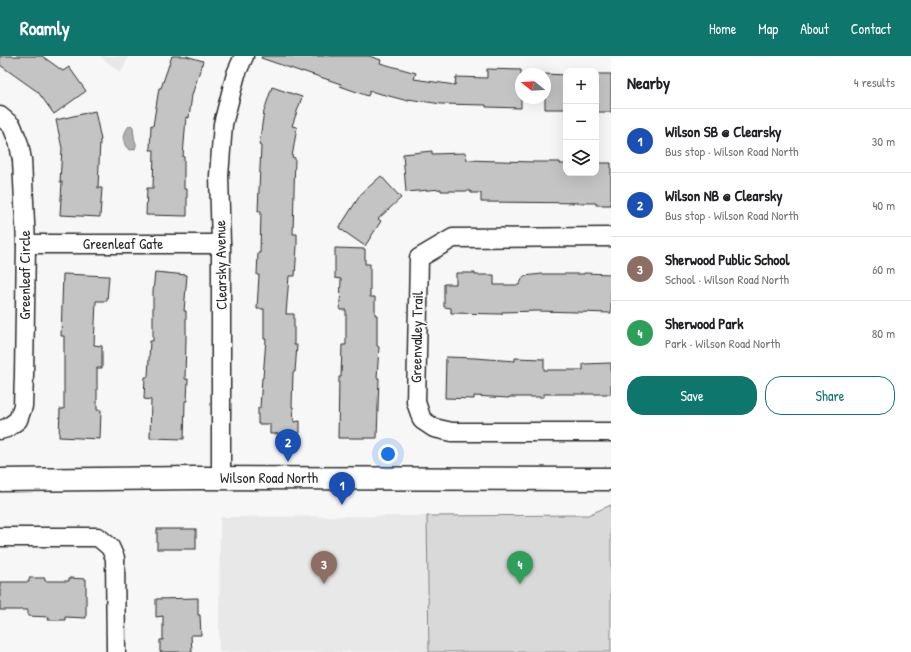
<!DOCTYPE html>
<meta charset="utf-8">
<style>
body{margin:0;font-family:"Patrick Hand",sans-serif;background:#f6f6f6;color:#202124}
.controls{position:absolute;right:12px;top:12px;display:grid;overflow:hidden;border-radius:8px;box-shadow:0 4px 16px #0002}
.controls button{width:36px;height:36px;display:grid;place-items:center;padding:0;border:0;border-bottom:1px solid #e0e0e0;background:#fff;color:#202124;font:20px sans-serif}
.compass{position:absolute;left:515px;top:12px;width:36px;height:36px;border-radius:50%;background:#fff;box-shadow:0 4px 16px #0002;rotate:288deg}
.you{position:absolute;left:388px;top:398px;width:14px;height:14px;margin:-10px;border:3px solid #fff;border-radius:50%;background:#1a73e8;box-shadow:0 0 0 6px #1a73e833}
.badge{display:grid;place-items:center;width:26px;height:26px;border-radius:50%;background:#0f766e;color:#fff;font-size:13px;font-weight:700}
.pin{position:absolute;translate:-50% -33px;filter:drop-shadow(0 1px 2px #0008)}
.pin::after{content:'';position:absolute;top:21px;width:14px;height:12px;background:inherit;clip-path:polygon(0 0,100% 0,50% 100%)}
.list{margin:0;padding:0;list-style:none}
h2{display:flex;justify-content:space-between;align-items:center;height:52px;margin:0;padding:0 16px;font-size:17px}
h2 small{font-size:13px;font-weight:400;color:#757577}
.list li{display:grid;grid-template-columns:26px 1fr auto;gap:12px;align-items:center;box-sizing:border-box;height:64px;padding:0 16px;border-top:1px solid #e0e0e0}
.list b{display:block;font-size:15px;white-space:nowrap}
.list p{margin:0;font-size:13px;white-space:nowrap;color:#757577}
.list em{font-size:13px;font-style:normal;color:#757577}
.actions{display:flex;gap:8px;padding:12px 16px}
.actions a{flex:1;padding:9px 0;border:1px solid #0f766e;border-radius:16px;text-align:center;font-size:14px;color:#0f766e}
.actions .main{background:#0f766e;color:#fff}
.icon{flex:none;width:22px;height:22px;fill:none;stroke:currentColor;stroke-width:2;stroke-linecap:round;stroke-linejoin:round}
.map{position:relative;flex:none;width:611px;height:596px;overflow:hidden}
header{display:flex;align-items:center;gap:24px;box-sizing:border-box;height:56px;padding:0 20px;background:#0f766e;color:#fff}
header strong{font-size:19px}
nav{display:flex;gap:22px;margin-inline-start:auto;font-size:14px}
main{display:flex}
aside{flex:1;background:#fff}
.map>svg:first-child{display:block}
.built{fill:#e8e8e8}
.green{fill:#d9d9d9;stroke:#828282}
.water{fill:#b0b0b0;stroke:#7b7b7b}
.building{fill:#c4c4c4;stroke:#2b2b2b}
.lines{fill:none;stroke-linecap:round;stroke-linejoin:round}
.minor-casing{stroke:#2b2b2b;stroke-width:21}
.tertiary-casing{stroke:#2b2b2b;stroke-width:25}
.minor{stroke:#fff;stroke-width:18}
.tertiary{stroke:#fff;stroke-width:22}
.labels{text-anchor:middle;stroke-width:3;stroke-linejoin:round;paint-order:stroke}
.street-label{font-size:15px;fill:#2b2b2b;stroke:#fff}
</style>
<header>
<strong>Roamly</strong>
<nav><a>Home</a><a>Map</a><a>About</a><a>Contact</a></nav>
</header>
<main>
<div class="map">
<svg width="611" height="596" viewBox="0 0 611 596">
<rect width="100%" height="100%" fill="#f7f7f7"/>
<filter id="ink" filterUnits="userSpaceOnUse"><feTurbulence type="fractalNoise" baseFrequency=".025" numOctaves="2"/><feDisplacementMap in="SourceGraphic" scale="8" xChannelSelector="R" yChannelSelector="G"/><feConvolveMatrix kernelMatrix="1 2 1 2 8 2 1 2 1" color-interpolation-filters="sRGB"/></filter>
<g filter="url(#ink)">
<g class="built">
<path d="M 100,0 L 129,0 L 121,17 Z"/>
<path d="M 427,460 L 429,596 L 219,596 L 220,461 Z"/>
</g>
<path class="green" d="M 611,449 L 611,596 L 429,596 L 427,460 L 588,459 Z"/>
<path class="water" d="M 131,69 L 133,71 C 133,74 134,77 134,80 C 134,86 138,86 135,93 L 131,94 C 121,91 123,77 129,70 Z"/>
<g class="building">
<path d="M 0,0 L 42,0 L 63,15 L 69,11 L 86,35 L 54,58 L 38,36 L 0,9 Z"/>
<path d="M 172,0 L 186,0 L 203,5 L 192,39 L 189,62 L 186,61 L 183,101 L 184,101 L 184,133 L 187,133 L 187,160 L 146,159 L 147,132 L 153,132 L 154,94 L 150,94 L 151,69 L 153,70 L 159,32 L 161,32 Z"/>
<path d="M 262,0 L 369,0 L 381,4 L 380,7 L 416,17 L 414,23 L 455,29 L 456,21 L 487,22 L 487,13 L 521,14 L 521,52 L 486,51 L 486,49 L 441,48 L 408,43 L 408,45 L 370,35 L 368,40 L 340,30 L 341,28 L 302,15 L 302,16 L 261,2 Z"/>
<path d="M 545,18 L 566,19 L 566,53 L 545,53 Z"/>
<rect x="597" y="18" width="14" height="38"/>
<path d="M 272,31 L 302,41 L 292,70 L 297,71 L 292,101 L 295,102 L 294,134 L 293,178 L 297,178 L 297,190 L 295,220 L 289,220 L 286,258 L 294,258 L 294,289 L 297,289 L 295,316 L 293,316 L 292,351 L 293,351 L 294,366 L 300,365 L 300,377 L 270,378 L 270,368 L 258,368 L 258,352 L 260,352 L 262,322 L 263,322 L 266,283 L 264,283 L 264,253 L 257,253 L 259,219 L 257,219 L 258,197 L 260,197 L 261,155 L 258,155 L 261,90 L 259,89 L 264,55 Z"/>
<path d="M 95,55 L 101,84 L 100,84 L 98,132 L 102,132 L 100,161 L 60,159 L 62,126 L 60,126 L 62,92 L 56,64 Z"/>
<path d="M 432,95 L 432,98 L 466,97 L 467,104 L 534,106 L 560,106 L 560,108 L 566,108 L 566,117 L 596,117 L 596,107 L 611,107 L 611,149 L 596,149 L 596,147 L 481,146 L 481,137 L 471,137 L 471,135 L 441,135 L 441,133 L 406,136 L 403,98 Z"/>
<path d="M 381,120 L 401,142 L 378,163 L 381,165 L 365,190 L 339,172 L 361,138 Z"/>
<path d="M 335,192 L 365,193 L 365,208 L 370,208 L 370,241 L 375,241 L 375,259 L 377,259 L 377,290 L 379,291 L 377,322 L 379,322 L 377,382 L 338,382 L 339,321 L 341,321 L 342,289 L 346,289 L 346,254 L 340,254 L 341,223 L 335,222 Z"/>
<path d="M 155,216 L 187,219 L 184,255 L 186,255 L 186,283 L 185,323 L 188,323 L 187,345 L 185,345 L 184,383 L 150,382 L 151,344 L 144,343 L 145,321 L 148,321 L 150,285 L 153,285 L 153,236 Z"/>
<path d="M 456,217 L 475,217 L 475,219 L 494,219 L 494,229 L 519,229 L 524,220 L 542,218 L 584,218 L 584,217 L 611,218 L 611,257 L 578,256 L 538,255 L 502,256 L 502,258 L 451,257 L 451,252 L 444,251 L 444,228 L 456,228 Z"/>
<path d="M 63,218 L 109,220 L 107,245 L 96,245 L 94,289 L 102,290 L 102,312 L 97,312 L 97,354 L 101,354 L 100,383 L 59,381 L 60,353 L 64,353 L 64,280 L 61,280 Z"/>
<path d="M 446,301 L 475,302 L 515,305 L 515,302 L 544,303 L 544,314 L 583,314 L 583,308 L 611,307 L 611,338 L 544,338 L 544,341 L 509,341 L 509,342 L 474,340 L 474,343 L 445,342 Z"/>
<rect x="157" y="473" width="39" height="20"/>
<path d="M 29,522 L 45,522 L 45,525 L 69,525 L 69,522 L 86,523 L 86,562 L 65,561 L 65,564 L 48,564 L 49,561 L 28,560 L 28,554 L 0,554 L 0,526 L 29,526 Z"/>
<path d="M 198,542 L 198,559 L 200,559 L 201,579 L 191,579 L 192,596 L 160,596 L 160,584 L 163,584 L 163,560 L 156,561 L 156,543 Z"/>
</g>
<g class="lines">
<defs>
<g id="minor">
<path d="M 0,60 L 12,70 L 19,88 L 22,104 L 26,188 L 24,319 L 23,350 L 18,364 L 7,372 L 0,374"/>
<path d="M 611,181 L 453,182 L 419,202 L 416,346 L 422,364 L 434,372 L 452,376 L 611,376"/>
<path d="M 26,188 L 221,188"/>
<path d="M 221,422 L 221,188 L 219,120 L 223,68 L 236,18 L 244,0"/>
<path d="M 0,481 L 98,481 L 110,491 L 115,502 L 116,596"/>
</g>
<path id="tertiary" d="M 0,424 L 197,422 L 611,423"/>
</defs>
<use href="#minor" class="minor-casing"/>
<use href="#tertiary" class="tertiary-casing"/>
<use href="#minor" class="minor"/>
<use href="#tertiary" class="tertiary"/>
</g>
</g>
<g class="labels">
<g class="street-label">
<text x="123" y="193">Greenleaf Gate</text>
<text transform="translate(221 209) rotate(-91)" y="5">Clearsky Avenue</text>
<text transform="translate(25 219) rotate(-90)" y="5">Greenleaf Circle</text>
<text transform="translate(417 281) rotate(-89)" y="5">Greenvalley Trail</text>
<text x="269" y="427">Wilson Road North</text>
</g>
</g>
</svg>
<div class="controls">
<button>+</button>
<button>−</button>
<button><svg class="icon" aria-label="layers" viewBox="0 0 24 24"><path d="M12 4l9 5-9 5-9-5zM3 14l9 5 9-5"/></svg></button>
</div>
<svg class="compass" viewBox="-18 -18 36 36"><path d="M0-13l5 13h-10z" fill="#e53935"/><path d="M0 13l5-13h-10z" fill="#757577"/></svg>
<div class="you"></div>
<div class="pin badge" style="left:342px;top:449px;background:#1a4fb4">1</div>
<div class="pin badge" style="left:288px;top:406px;background:#1a4fb4">2</div>
<div class="pin badge" style="left:324px;top:528px;background:#8d6e63">3</div>
<div class="pin badge" style="left:520px;top:528px;background:#2e9e5b">4</div>
</div>
<aside>
<h2>Nearby<small>4 results</small></h2>
<ul class="list">
<li><span class="badge" style="background:#1a4fb4">1</span><div><b>Wilson SB @ Clearsky</b><p>Bus stop · Wilson Road North</p></div><em>30 m</em></li>
<li><span class="badge" style="background:#1a4fb4">2</span><div><b>Wilson NB @ Clearsky</b><p>Bus stop · Wilson Road North</p></div><em>40 m</em></li>
<li><span class="badge" style="background:#8d6e63">3</span><div><b>Sherwood Public School</b><p>School · Wilson Road North</p></div><em>60 m</em></li>
<li><span class="badge" style="background:#2e9e5b">4</span><div><b>Sherwood Park</b><p>Park · Wilson Road North</p></div><em>80 m</em></li>
</ul>
<div class="actions"><a class="main">Save</a><a>Share</a></div>
</aside>
</main>
